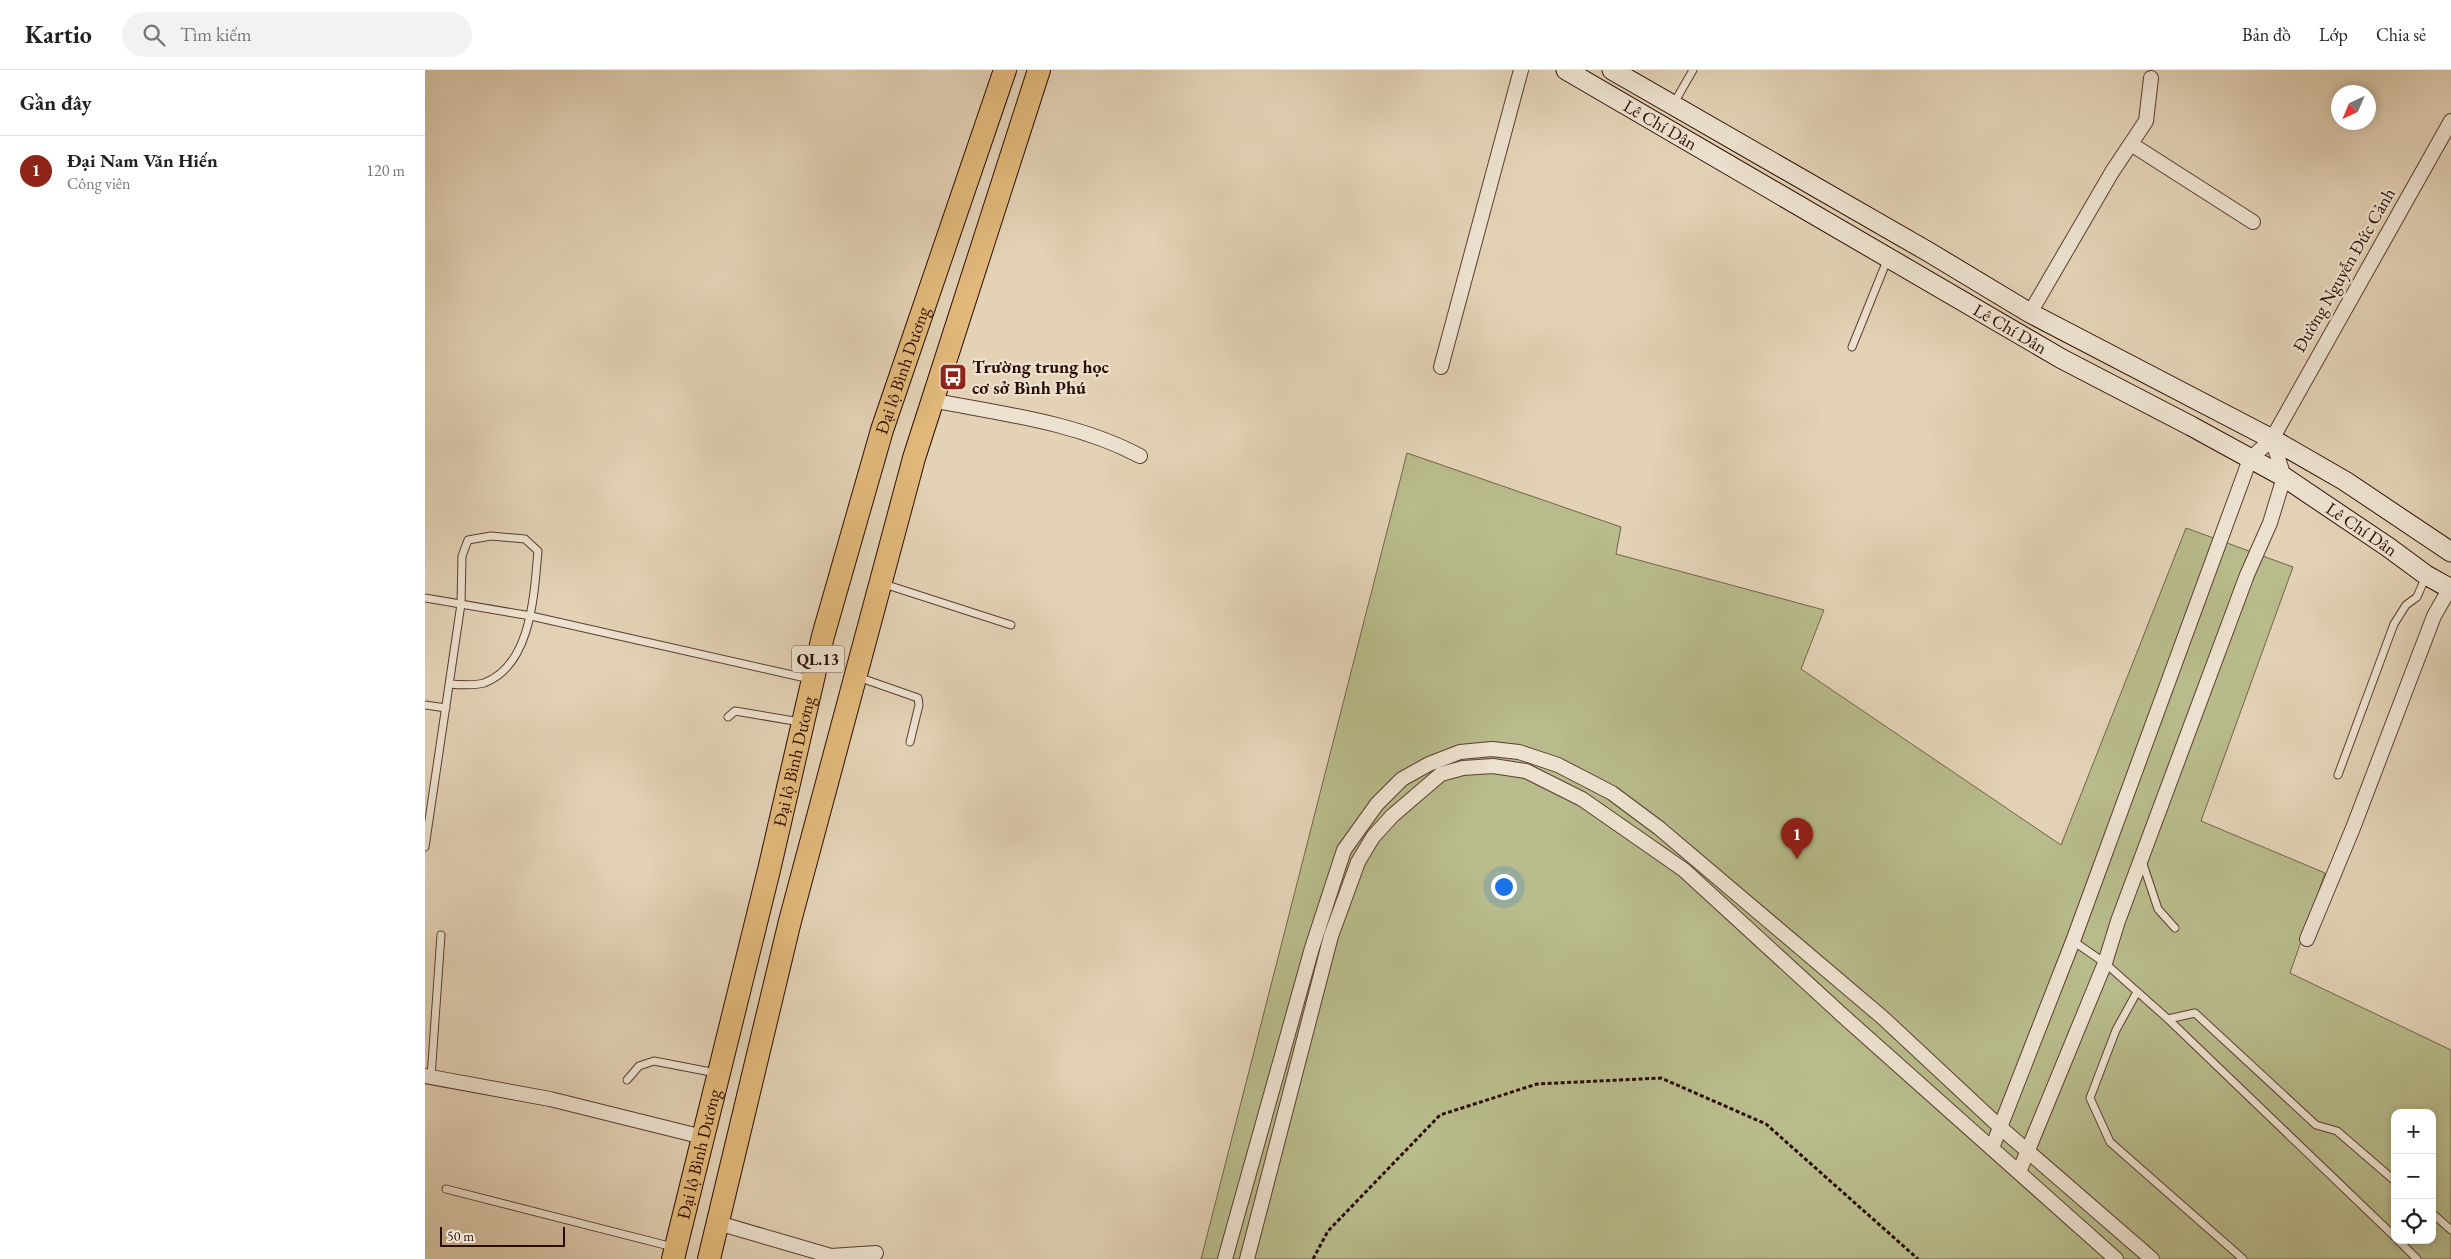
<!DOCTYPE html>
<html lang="vi">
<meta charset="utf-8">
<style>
body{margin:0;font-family:"EB Garamond",serif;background:#f2f2f2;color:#222}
.controls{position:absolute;right:15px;bottom:15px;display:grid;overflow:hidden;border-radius:10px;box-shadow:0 2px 8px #0003}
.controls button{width:45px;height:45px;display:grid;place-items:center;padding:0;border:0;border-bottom:1px solid #e0e0e0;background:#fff;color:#222;font:25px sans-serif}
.compass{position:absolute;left:1906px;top:15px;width:45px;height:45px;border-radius:50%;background:#fff;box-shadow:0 2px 8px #0003;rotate:224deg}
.scale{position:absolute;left:15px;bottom:12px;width:125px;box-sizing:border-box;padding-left:5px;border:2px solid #2c0d02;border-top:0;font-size:14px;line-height:18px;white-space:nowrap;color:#2c0d02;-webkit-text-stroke:4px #ede2d0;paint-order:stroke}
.you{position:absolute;left:1078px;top:816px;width:18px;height:18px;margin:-12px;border:4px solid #fff;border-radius:50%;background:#1a73e8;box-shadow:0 0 0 8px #1a73e833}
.badge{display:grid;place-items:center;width:32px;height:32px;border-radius:50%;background:#8f2418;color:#fff;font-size:16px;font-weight:700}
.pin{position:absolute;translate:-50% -41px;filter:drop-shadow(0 1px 2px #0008)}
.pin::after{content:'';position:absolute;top:26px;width:18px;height:15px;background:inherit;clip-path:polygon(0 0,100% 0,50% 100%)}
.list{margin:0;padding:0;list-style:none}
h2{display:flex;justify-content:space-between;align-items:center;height:65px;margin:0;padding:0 20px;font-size:21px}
h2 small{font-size:16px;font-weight:400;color:#767676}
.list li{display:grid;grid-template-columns:32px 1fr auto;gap:15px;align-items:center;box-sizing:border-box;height:70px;padding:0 20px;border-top:1px solid #e0e0e0}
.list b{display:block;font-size:19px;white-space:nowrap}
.list p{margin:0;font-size:16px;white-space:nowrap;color:#767676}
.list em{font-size:16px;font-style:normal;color:#767676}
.icon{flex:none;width:28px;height:28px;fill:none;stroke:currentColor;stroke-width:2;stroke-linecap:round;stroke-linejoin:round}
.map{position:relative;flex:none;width:2026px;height:1189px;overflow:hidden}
header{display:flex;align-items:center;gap:30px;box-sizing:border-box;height:70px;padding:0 25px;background:#fff;border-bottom:1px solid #e0e0e0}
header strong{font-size:24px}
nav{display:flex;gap:28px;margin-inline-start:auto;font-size:18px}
.search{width:350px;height:45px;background:#f2f2f2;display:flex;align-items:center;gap:12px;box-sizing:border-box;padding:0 18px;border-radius:28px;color:#767676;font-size:19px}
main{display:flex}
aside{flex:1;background:#fff}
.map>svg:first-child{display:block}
.green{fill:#b8bb8b;stroke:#726446;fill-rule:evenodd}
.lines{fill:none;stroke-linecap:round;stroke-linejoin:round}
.service-casing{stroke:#5a3e2f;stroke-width:9}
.minor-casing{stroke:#5a3e2f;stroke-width:16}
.secondary-casing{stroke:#2c0d02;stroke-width:21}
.trunk-casing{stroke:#2c0d02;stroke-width:24}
.path{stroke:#2c0d02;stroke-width:3;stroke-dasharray:4 2.5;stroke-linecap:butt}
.service{stroke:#ede2d0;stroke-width:7}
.minor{stroke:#ede2d0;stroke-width:14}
.secondary{stroke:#ede2d0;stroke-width:19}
.trunk{stroke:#e2b97b;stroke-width:22}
.labels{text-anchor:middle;stroke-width:4.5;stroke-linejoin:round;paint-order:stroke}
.shield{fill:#ede2d0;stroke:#664d40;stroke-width:1}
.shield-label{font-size:16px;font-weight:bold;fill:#2c0d02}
.street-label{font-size:18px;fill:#2c0d02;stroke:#ede2d0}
.poi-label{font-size:18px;font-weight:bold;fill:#2c0d02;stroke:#ede2d0;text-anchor:start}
</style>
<header>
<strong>Kartio</strong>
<div class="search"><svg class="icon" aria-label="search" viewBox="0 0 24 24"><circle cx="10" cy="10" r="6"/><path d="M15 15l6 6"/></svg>Tìm kiếm</div>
<nav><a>Bản đồ</a><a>Lớp</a><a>Chia sẻ</a></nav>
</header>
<main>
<aside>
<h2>Gần đây<small></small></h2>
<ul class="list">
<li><span class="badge">1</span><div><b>Đại Nam Văn Hiến</b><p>Công viên</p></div><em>120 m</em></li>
</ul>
</aside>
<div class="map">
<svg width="2026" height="1189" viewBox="0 0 2026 1189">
<rect width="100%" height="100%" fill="#e3d2b6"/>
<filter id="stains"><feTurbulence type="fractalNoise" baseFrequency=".004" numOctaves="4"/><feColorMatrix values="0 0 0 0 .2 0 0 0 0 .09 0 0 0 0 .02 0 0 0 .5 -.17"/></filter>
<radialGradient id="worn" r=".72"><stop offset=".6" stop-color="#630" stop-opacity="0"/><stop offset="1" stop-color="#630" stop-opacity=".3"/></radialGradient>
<path class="green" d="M 982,383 L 1196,457 L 1191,484 L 1399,540 L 1376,599 L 1636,775 L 1761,458 L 1868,497 L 1776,751 L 1900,803 L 1865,903 L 2026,980 L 2026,1189 L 776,1189 ZM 1970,1043 L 2007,1043 L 2007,1170 L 1970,1170 Z"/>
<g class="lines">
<defs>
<g id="service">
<path d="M 1249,33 L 1268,0"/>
<path d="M 1427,277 L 1463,188"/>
<path d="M 459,514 L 586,555"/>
<path d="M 0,528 L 106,546 L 385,609"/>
<path d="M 433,607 L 493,628 L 494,635 L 485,672"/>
<path d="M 0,635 L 21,638"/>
<path d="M 303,647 L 310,641 L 375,652"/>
<path d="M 1913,705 L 1969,554 L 1981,535 L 1992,527 L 2001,506"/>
<path d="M 0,777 L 36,534 L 37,486 L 43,470 L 66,466 L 100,469 L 113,481 C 109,523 107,595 59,613 C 48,616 36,615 25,614"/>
<path d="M 1717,791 L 1733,839 L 1750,858"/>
<path d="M 1648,871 L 1680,893 L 1743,949 L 1970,1167"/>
<path d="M 1712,922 L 1691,960 L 1665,1028 L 1685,1072 L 1818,1189"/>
<path d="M 1743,949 L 1770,943 L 1891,1055 L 1912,1061 L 1970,1111"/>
<path d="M 6,1007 L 16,865"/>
<path d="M 202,1010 L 214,996 L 229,991 L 291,1003"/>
<path d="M 21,1119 L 248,1177"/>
<path d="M 2007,1143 L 2026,1160"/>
<path d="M 1973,1170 L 1992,1189"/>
</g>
<g id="minor">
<path d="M 1706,74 L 1828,152"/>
<path d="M 1605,243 L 1687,102 L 1721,51 L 1726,8"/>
<path d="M 1016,297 L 1096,0"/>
<path d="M 506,330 C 577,344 651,352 715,386"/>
<path d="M 1882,869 L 1928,758 L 2009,546 L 2025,518"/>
<path d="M 0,1006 L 125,1029 L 278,1067"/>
<path d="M 1567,1078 L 1648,871 L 1825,389 L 1847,369 L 2026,51"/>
<path d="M 1594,1102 L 1680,893 L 1693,851 L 1822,505 L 1845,453 L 1859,407 L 1847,369"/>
<path d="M 293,1153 L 406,1186 L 451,1183"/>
<path d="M 800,1189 L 887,878 L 919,780 L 952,734 L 977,709 L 1004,694 L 1035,682 L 1067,679 L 1094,682 L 1133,695 L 1187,723 L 1234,758 L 1457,947 L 1576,1058 L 1727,1189"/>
<path d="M 822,1189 L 906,866 L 933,792 L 948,767 L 967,746 L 1016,704 L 1038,698 L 1068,696 L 1101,701 L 1157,729 L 1259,800 L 1416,944 L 1691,1189"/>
</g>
<g id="secondary">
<path id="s1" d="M 1141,0 L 1637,289 L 1766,356 L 1859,407 L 1963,477 L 2001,505 L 2026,519"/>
<path d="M 1187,0 L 1502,181 L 1605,243 L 1847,369 L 1920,411 L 2026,482"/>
</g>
<g id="trunk">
<path id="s2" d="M 248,1189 L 344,800 L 398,566 L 457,360 L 580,0"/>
<path d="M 284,1189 L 365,851 L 489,388 L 614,0"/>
</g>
</defs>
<use href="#service" class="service-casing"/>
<use href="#minor" class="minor-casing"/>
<use href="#secondary" class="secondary-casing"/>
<use href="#trunk" class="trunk-casing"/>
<path class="path" d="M 888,1189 L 903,1161 L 1015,1045 L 1112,1014 L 1236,1008 L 1341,1054 L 1493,1189"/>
<use href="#service" class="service"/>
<use href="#minor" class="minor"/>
<use href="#secondary" class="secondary"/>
<use href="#trunk" class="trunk"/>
</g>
<defs>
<symbol id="bus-square" viewBox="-11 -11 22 22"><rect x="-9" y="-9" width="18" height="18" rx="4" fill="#8f2418" stroke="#ede2d0"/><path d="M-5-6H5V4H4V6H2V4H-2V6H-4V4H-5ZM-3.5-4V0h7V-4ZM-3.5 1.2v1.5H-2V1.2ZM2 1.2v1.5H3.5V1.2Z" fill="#fff"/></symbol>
</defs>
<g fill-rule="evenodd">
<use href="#bus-square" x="512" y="291" width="32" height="32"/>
</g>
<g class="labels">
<rect class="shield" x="367" y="575.5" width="52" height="27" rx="4"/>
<g class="shield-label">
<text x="393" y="595">QL.13</text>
</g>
<g class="street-label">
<text dy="6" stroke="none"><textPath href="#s1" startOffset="109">Lê Chí Dân</textPath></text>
<text transform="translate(1919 200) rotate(-60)" y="6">Đường Nguyễn Đức Cảnh</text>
<text dy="6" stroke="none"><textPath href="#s1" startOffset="514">Lê Chí Dân</textPath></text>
<text dy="6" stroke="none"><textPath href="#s2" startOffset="918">Đại lộ Bình Dương</textPath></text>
<text dy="6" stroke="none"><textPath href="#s1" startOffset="919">Lê Chí Dân</textPath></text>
<text dy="6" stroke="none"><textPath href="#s2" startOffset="512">Đại lộ Bình Dương</textPath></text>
<text dy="6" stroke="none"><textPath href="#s2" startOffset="108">Đại lộ Bình Dương</textPath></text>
</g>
<g class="poi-label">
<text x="547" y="303">Trường trung học<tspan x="547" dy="21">cơ sở Bình Phú</tspan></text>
</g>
</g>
<rect width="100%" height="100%" filter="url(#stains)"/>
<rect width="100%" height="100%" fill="url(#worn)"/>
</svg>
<div class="controls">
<button>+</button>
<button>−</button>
<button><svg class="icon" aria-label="locate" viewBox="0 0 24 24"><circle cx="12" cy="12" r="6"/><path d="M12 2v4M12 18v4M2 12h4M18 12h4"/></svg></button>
</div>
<svg class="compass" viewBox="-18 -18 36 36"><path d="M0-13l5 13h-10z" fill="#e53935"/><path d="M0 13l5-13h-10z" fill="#767676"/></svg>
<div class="scale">50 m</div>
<div class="you"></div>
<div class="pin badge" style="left:1372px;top:789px">1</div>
</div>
</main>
